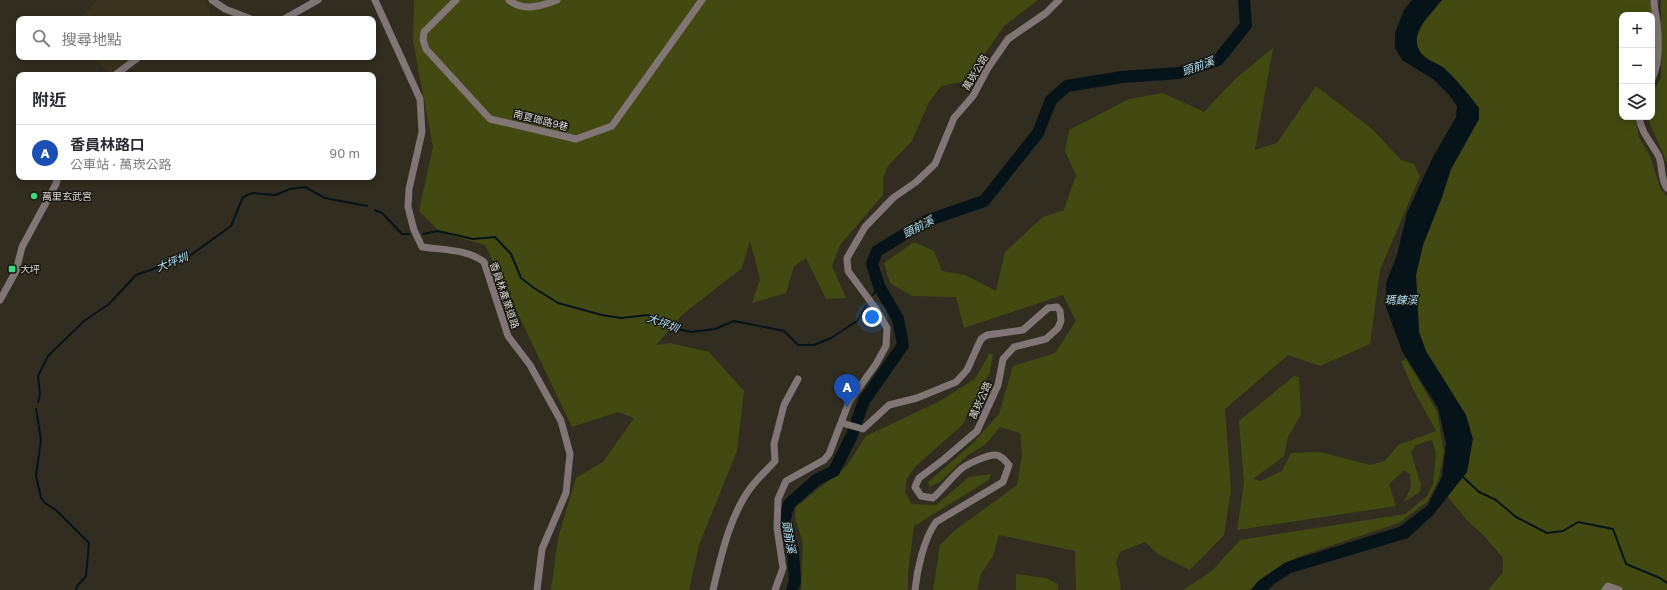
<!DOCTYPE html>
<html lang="zh-TW">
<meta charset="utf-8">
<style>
body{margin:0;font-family:"Golos Text","Noto Sans TC",sans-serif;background:#f2f2f3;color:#2b2b33}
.controls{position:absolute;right:12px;top:12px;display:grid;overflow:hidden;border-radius:8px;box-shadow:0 2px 10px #0003}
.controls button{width:36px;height:36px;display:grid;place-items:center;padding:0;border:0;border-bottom:1px solid #e1e1e2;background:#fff;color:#2b2b33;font:20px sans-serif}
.you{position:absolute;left:872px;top:317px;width:14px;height:14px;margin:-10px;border:3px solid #fff;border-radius:50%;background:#1a73e8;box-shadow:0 0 0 6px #1a73e833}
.badge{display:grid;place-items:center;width:26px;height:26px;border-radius:50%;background:#d93025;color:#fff;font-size:13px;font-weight:700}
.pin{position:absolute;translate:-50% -33px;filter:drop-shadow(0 1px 2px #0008)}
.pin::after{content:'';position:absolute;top:21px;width:14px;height:12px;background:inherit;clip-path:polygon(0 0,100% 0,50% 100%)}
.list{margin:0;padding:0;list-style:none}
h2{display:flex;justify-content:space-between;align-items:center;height:52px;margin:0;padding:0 16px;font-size:17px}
h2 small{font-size:13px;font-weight:400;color:#7c7c81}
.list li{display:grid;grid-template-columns:26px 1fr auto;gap:12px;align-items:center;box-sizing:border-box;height:56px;padding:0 16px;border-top:1px solid #e1e1e2}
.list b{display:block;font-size:15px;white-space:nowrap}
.list p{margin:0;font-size:13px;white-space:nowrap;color:#7c7c81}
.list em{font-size:13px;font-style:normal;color:#7c7c81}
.icon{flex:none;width:22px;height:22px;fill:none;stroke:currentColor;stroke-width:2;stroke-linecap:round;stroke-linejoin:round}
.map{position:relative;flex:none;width:1667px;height:590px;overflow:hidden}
.search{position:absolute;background:#fff;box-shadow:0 2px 10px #0003;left:16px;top:16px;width:360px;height:44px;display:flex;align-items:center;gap:10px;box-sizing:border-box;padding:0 14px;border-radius:8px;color:#7c7c81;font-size:15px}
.panel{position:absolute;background:#fff;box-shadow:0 2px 10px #0003;left:16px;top:72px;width:360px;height:108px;border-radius:8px}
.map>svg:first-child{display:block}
.built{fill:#39331f}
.green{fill:#434a11}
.water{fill:#06141a}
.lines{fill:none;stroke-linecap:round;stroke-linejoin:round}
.stream{stroke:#06141a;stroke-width:2}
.river{stroke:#06141a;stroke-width:12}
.minor{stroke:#7f7675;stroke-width:7}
.poi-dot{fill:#3cd77e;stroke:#171610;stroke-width:1.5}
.labels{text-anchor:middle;stroke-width:3;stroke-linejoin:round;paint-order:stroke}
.street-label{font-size:10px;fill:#dbd8d0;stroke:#171610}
.poi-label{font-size:10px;fill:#dbd8d0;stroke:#171610;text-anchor:start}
.water-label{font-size:11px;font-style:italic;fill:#b0e2f7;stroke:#171610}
</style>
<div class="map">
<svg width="1667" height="590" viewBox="0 0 1667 590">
<rect width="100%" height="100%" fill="#312d20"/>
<g class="built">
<path d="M 98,0 L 203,0 L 210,7 L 210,19 L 79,19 Z"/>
<path d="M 92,57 L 134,57 L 112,75 Z"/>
</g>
<g class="green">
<path d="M 414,0 L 1038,0 L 1004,26 L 966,81 L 941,86 L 928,104 L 912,141 L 888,166 L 883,178 L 883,195 L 840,245 L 832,266 L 846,298 L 826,299 L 806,258 L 794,266 L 786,293 L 752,303 L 760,279 L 750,241 L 742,268 L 682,315 L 656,345 L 670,343 L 709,352 L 744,391 L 737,451 L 699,545 L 689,590 L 551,590 L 558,538 L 576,478 L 603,462 L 634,418 L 618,412 L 572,427 L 485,245 L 440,232 L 419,211 L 433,147 L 413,41 Z"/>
<path d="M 1442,0 L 1650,0 C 1653,17 1657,53 1652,69 L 1652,15 L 1622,15 L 1622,117 L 1635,117 L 1639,137 L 1650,156 L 1660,188 L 1667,196 L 1667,590 L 1488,590 L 1503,572 L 1503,558 L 1483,535 L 1467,520 L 1447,496 L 1467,472 L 1419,332 L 1416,275 L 1423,245 L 1442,197 L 1451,169 L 1479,119 L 1479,108 C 1468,94 1457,80 1444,68 C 1437,63 1426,60 1421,53 C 1407,35 1431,14 1442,0 Z"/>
<path d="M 1661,0 L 1667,0 L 1667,163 L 1647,117 L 1652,117 L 1652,94 L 1661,78 Z"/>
<path d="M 1273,48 L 1255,150 L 1277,143 L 1316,86 L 1372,129 L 1401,160 L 1414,164 L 1420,176 L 1380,270 L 1370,344 L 1320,366 L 1288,355 L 1225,409 L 1231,490 L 1224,535 L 1190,570 L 1158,554 L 1145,542 L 1120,552 L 1116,562 L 1121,587 L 1120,590 L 1076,590 L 1075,551 L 999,535 L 993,556 L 981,574 L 977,590 L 933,590 L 940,545 L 954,531 L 1017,485 L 1022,455 L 1020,433 L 1000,427 L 985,445 L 968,455 L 940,482 L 930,487 L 928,482 L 974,442 L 999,414 L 1013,366 L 1055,353 L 1076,321 L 1063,295 L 964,328 L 956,297 L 912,296 L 890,283 L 884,263 L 914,242 L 934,251 L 942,271 L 965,275 L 996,291 L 1005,252 L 1043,217 L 1064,210 L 1076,175 L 1065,151 L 1069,130 L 1129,99 L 1163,93 L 1204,112 L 1234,80 Z"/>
<path d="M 989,354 L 993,354 L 990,372 L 962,425 L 915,467 L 907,478 L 905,492 L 912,504 L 936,505 L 969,477 L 991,474 L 989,480 L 914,526 L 908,573 L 908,590 L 801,590 L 803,543 L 795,518 L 796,507 L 847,466 L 866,436 L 938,402 L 975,379 Z"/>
<path d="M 1406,359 L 1437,411 L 1444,453 L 1438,481 L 1428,501 L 1399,523 L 1297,557 L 1249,590 L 1183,590 L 1212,571 L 1240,540 L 1405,514 L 1427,496 L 1433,484 L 1436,453 L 1432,440 L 1416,445 L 1411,452 L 1421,485 L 1420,492 L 1404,502 L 1411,487 L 1410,474 L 1404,470 L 1389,484 L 1396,506 L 1237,530 L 1244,483 L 1239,421 L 1294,376 L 1299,377 L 1301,415 L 1288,437 L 1284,456 L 1253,479 L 1261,481 L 1282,471 L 1291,453 L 1320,452 L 1370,465 L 1385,461 L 1398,445 L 1436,431 L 1413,389 L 1401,361 Z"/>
<path d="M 1016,574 L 1046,578 L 1058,584 L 1058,590 L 1016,590 Z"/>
</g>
<path class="water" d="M 1412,0 L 1442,0 C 1431,14 1407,35 1421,53 C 1426,60 1437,63 1444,68 C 1457,80 1468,94 1479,108 L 1479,119 L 1451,169 L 1442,197 L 1423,245 L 1416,275 L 1419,332 L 1426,351 L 1466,415 L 1473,439 L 1467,472 L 1434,514 L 1408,538 L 1291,573 L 1274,584 L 1268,590 L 1251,590 L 1258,581 L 1286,562 L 1399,527 L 1427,506 L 1442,477 L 1446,443 L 1438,408 L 1402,351 L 1386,307 L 1386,283 L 1397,255 L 1407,213 L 1433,157 L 1456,117 L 1457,106 L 1449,95 L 1433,79 L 1402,60 L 1395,48 L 1395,33 L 1404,10 Z"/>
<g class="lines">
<g class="stream">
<path d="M 375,210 L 382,213 L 402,234 L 409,234"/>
<path d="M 423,234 L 438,231 L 473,239 L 495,237 L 511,254 L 521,278 L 534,288 L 558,303 L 602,315 L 621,318 L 648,315 L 672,328 L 691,332 L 715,329 L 734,321 L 784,331 L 798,345 L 814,345 L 831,338 L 857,321 L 866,306"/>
<path d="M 873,295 L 879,286"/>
<path d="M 38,402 L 40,394 L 38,376 L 48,356 L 84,321 L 109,304 L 136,275 L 188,257 L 231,226 L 243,197 L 252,193 L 275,195 L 290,189 L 305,187 L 325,198 L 367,206"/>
<path d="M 36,409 L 41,440 L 36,475 L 41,498 L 45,503 L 56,510 L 89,543 L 86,576 L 77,586 L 76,590"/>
<path d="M 1461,475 L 1479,492 L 1496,500 L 1516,517 L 1547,533 L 1563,531 L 1578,522 L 1613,529 L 1626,564 L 1660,578 L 1667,583"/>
</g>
<path class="river" d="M 792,590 L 795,582 L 793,551 L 784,521 L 789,504 L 816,480 L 834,471 L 851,437 L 864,401 L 903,345 L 898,319 L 879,286 L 872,264 L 877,251 L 926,221 L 984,201 L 1038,133 L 1051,100 L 1067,86 L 1122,77 L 1179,73 L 1218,60 L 1246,25 L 1244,0"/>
<g class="minor">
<path d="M 212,0 L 225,9 L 251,19"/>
<path d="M 375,0 L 420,99 L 422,132 L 409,189 L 408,207 L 414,230 L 422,247 C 443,250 467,249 484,262 L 508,336 L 530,365 L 561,421 L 570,454 L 566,493 L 542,549 L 537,590"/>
<path d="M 456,0 L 424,32 L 423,40 L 426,49 L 490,119 L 576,139 L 612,126 L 702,0"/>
<path d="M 509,0 C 523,12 542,6 557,0"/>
<path d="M 284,19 L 318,0"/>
<path d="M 115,75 L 139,57"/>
<path d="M 1652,79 C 1660,63 1659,40 1657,22 C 1656,15 1654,8 1654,0"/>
<path d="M 1639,117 C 1641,133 1652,143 1659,157 C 1663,167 1660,179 1667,188"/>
<path d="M 0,300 L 16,271 L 22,247 L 56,184 L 58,177"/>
<path d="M 842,423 L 863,429 L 889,405 L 917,398 L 956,382 L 967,370 L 981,339 L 987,335 L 1023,330 L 1048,308 L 1057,307 L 1060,311 L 1061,321 L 1058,328 L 1046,339 L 1014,347 L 1003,359 L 998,385 L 977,431 L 943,460 L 919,478 L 915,487 L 921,496 L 933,498 C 943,489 951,478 961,469 C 967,464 987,455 995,455 C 1002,455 1005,461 1009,465 L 1003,482 L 936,522 C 924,538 917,570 915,590"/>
<path d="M 713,590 C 721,556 730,514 752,486 C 759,477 768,469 775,461 L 774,444 L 784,405 L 798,379"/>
<path d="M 775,590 L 783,568 L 777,528 L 778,499 L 786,481 L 824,460 L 829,454 L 849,402 L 876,364 L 886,346 L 887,328 L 876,309 L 848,271 L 847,258 L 865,227 L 893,198 L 916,182 L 935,164 L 954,118 L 973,96 L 988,68 L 1008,39 L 1046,13 L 1059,0"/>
<path d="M 1605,590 L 1608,586 L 1619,590"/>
</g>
</g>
<g class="poi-dot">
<circle cx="34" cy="196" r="4"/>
<rect x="8" y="265" width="8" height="8" rx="2"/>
</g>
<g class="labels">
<g class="street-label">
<text transform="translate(975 72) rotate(-59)" y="4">萬崁公路</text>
<text transform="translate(541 120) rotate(14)" y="4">南夏瑯路9巷</text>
<text transform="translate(505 295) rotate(71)" y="4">香員林產業道路</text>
<text transform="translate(980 400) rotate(-66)" y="4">萬崁公路</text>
</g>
<g class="poi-label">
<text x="42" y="200">萬里玄武宮</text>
<text x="20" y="273">大坪</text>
</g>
<g class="water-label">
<text transform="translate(1198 66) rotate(-20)" y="4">頭前溪</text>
<text transform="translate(918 227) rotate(-28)" y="4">頭前溪</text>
<text transform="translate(172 262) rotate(-21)" y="4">大坪圳</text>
<text x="1401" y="304">瑪鋉溪</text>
<text transform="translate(663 323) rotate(20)" y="4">大坪圳</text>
<text transform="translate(789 537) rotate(80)" y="4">頭前溪</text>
</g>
</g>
</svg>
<div class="controls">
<button>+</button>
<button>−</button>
<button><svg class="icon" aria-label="layers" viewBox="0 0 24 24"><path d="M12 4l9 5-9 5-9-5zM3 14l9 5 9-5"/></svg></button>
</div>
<div class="you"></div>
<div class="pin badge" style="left:847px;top:407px;background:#1a4fb4">A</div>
<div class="search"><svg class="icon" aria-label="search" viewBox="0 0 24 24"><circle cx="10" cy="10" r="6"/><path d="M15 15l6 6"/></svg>搜尋地點</div>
<section class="panel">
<h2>附近<small></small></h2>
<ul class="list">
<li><span class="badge" style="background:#1a4fb4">A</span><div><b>香員林路口</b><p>公車站 · 萬崁公路</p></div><em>90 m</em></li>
</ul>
</section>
</div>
